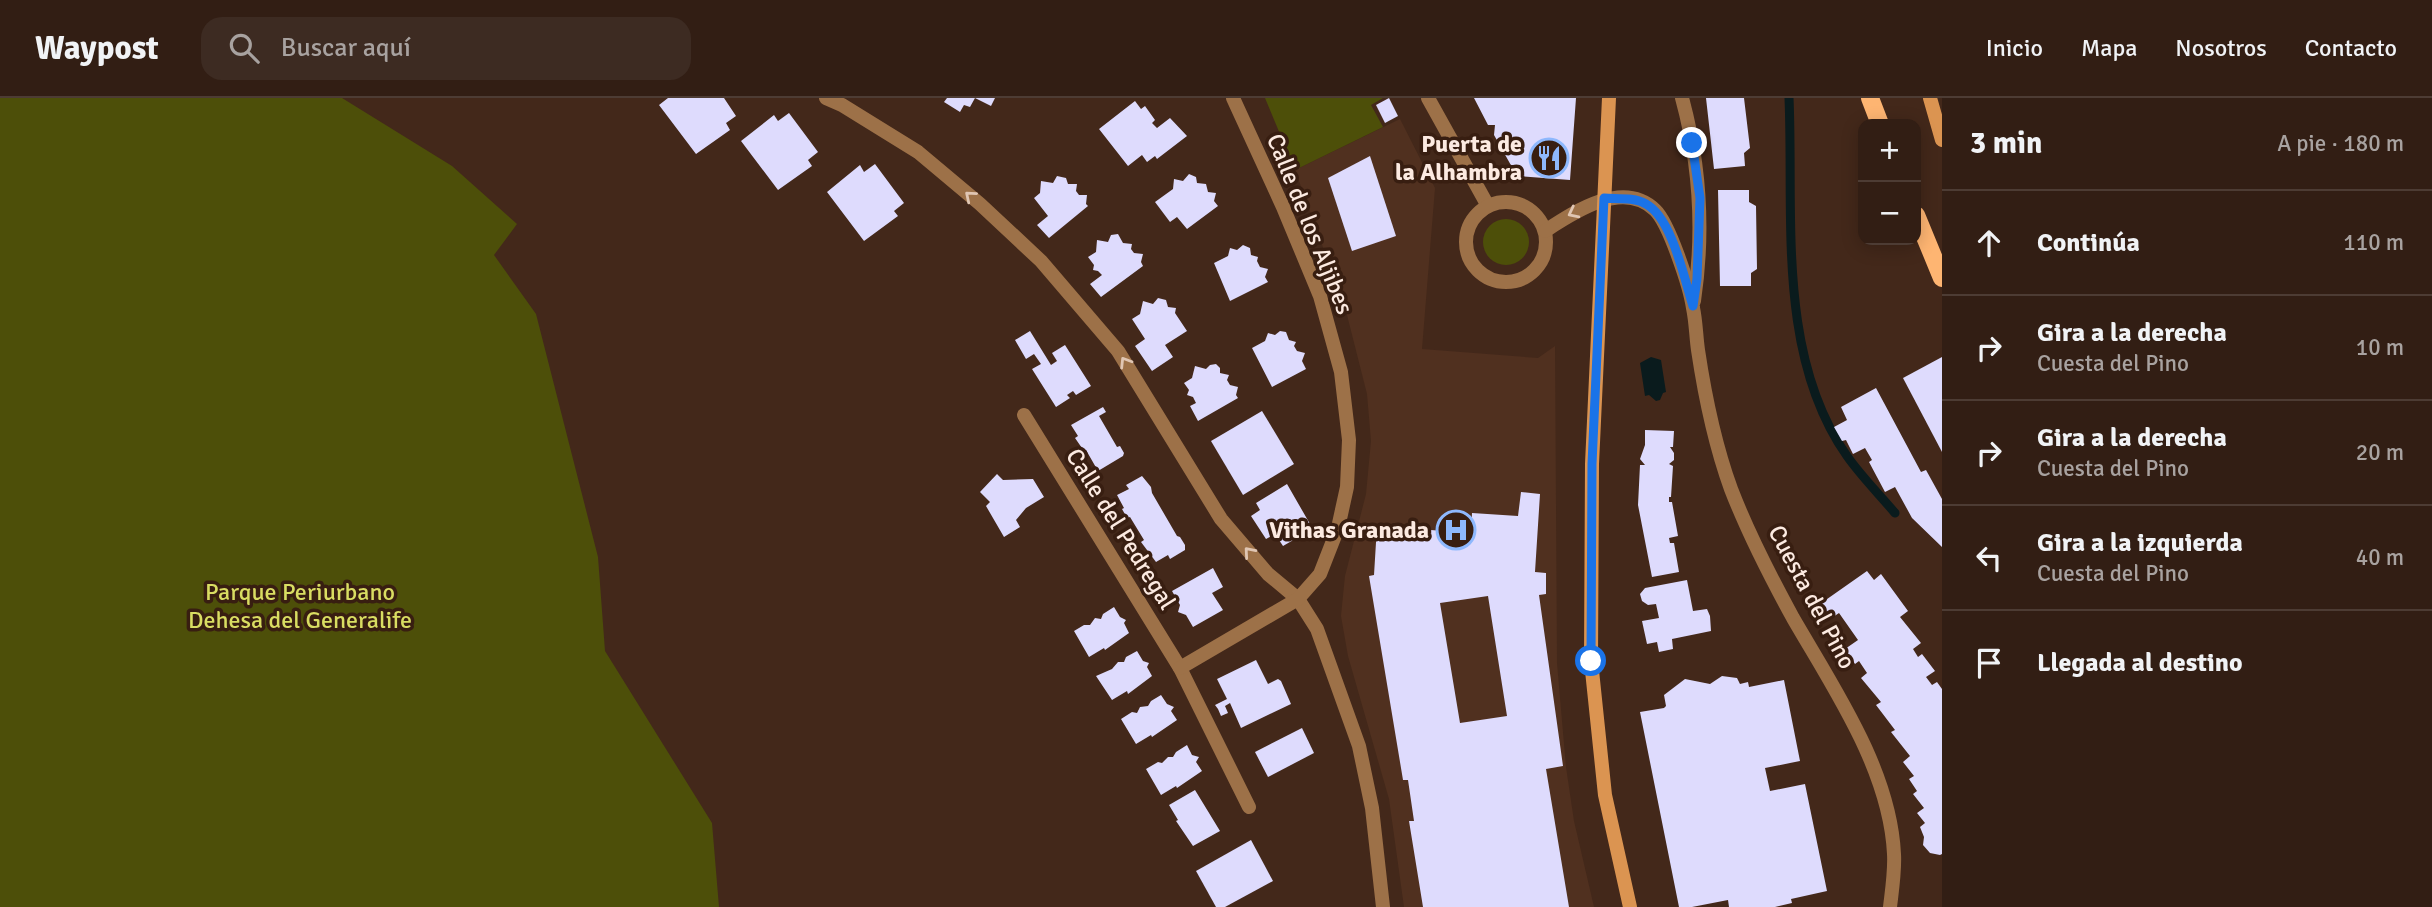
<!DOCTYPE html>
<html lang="es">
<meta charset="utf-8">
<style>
body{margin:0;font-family:Signika,sans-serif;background:#3d2b22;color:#f1f3f6}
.controls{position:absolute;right:21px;top:21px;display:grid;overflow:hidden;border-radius:14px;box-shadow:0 4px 18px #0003}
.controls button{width:63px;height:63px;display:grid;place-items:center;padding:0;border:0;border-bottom:2px solid #4d3c34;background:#321e14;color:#f1f3f6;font:35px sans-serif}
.stop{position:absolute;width:21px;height:21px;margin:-16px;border:5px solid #1a73e8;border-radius:50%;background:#fff}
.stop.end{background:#1a73e8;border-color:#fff;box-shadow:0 2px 7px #0008}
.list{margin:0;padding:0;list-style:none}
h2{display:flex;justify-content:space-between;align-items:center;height:91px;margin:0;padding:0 28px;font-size:30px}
h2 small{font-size:23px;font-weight:400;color:#a8a2a0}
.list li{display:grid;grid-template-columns:46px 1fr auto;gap:21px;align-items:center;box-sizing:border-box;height:105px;padding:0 28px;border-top:2px solid #4d3c34}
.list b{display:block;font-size:26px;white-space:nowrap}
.list p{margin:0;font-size:23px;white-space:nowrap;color:#a8a2a0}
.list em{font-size:23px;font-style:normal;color:#a8a2a0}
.icon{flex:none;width:38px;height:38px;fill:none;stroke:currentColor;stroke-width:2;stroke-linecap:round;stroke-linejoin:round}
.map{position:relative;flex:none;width:1942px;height:809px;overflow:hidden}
header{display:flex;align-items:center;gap:42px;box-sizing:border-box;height:98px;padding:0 35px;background:#321e14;border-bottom:2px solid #4d3c34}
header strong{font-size:33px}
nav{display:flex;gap:38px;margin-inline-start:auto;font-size:24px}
.search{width:490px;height:63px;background:#3d2b22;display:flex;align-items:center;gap:18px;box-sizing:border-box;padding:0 24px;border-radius:21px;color:#a8a2a0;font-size:26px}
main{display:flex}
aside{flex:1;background:#321e14}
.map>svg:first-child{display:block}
.built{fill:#50301f}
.green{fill:#4d4f09}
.water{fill:#0a1b1d}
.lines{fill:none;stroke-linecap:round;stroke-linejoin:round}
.stream{stroke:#0a1b1d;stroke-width:9}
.building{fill:#dedbfd;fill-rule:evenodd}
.street{stroke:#9d7148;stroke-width:14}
.secondary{stroke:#db9451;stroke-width:14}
.primary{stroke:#feb572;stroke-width:18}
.oneway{stroke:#e0c6b3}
.route{stroke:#1a73e8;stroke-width:9}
.labels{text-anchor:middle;stroke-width:7;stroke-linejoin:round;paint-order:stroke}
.poi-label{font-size:24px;font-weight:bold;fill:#fceae1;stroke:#381e11;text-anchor:end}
.street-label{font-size:24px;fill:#fceae1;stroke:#381e11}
.park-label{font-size:24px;fill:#d9dd62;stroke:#381e11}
</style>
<header>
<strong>Waypost</strong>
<div class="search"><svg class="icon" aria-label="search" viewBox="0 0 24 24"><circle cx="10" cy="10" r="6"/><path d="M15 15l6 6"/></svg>Buscar aquí</div>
<nav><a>Inicio</a><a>Mapa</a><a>Nosotros</a><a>Contacto</a></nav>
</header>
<main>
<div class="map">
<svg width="1942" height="809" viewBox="0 0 1942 809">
<rect width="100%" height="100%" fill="#43281a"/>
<path class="built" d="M 1400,21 L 1435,90 L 1422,251 L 1538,260 L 1555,248 L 1557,565 L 1566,669 L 1574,723 L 1594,809 L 1404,809 L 1389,701 L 1348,558 L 1341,518 L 1345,478 L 1366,396 L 1371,343 L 1367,296 L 1346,213 L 1295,72 Z"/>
<g class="green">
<path d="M 0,0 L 342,0 L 452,68 L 517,126 L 494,157 L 536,216 L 598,459 L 605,553 L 712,725 L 719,809 L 0,809 Z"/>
<path d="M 1265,0 L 1383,0 L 1371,7 L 1383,29 L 1295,72 Z"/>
<circle cx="1506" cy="144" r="23"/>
</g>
<path class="water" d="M 1651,259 L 1661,262 L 1666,294 L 1663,295 L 1660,302 L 1656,303 L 1649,297 L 1645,298 L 1640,265 Z"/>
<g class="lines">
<path class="stream" d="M 1789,0 C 1794,117 1776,257 1847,358 C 1861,378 1879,396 1895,415"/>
</g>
<g class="building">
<path d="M 668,0 L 724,0 L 736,18 L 726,25 L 730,32 L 696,56 L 659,7 Z"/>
<path d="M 947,0 L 975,0 L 970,9 L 964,7 L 960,14 L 944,4 Z"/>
<path d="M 975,0 L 995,0 L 991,8 Z"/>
<path d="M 1389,0 L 1398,18 L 1385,25 L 1376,7 Z"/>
<path d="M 1474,0 L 1576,0 L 1570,82 L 1517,78 L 1494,37 L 1495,27 L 1488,27 Z"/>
<path d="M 1706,0 L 1744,0 L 1750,50 L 1744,55 L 1745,68 L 1714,71 Z"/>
<path d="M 1135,3 L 1141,11 L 1145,8 L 1155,22 L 1152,25 L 1157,30 L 1170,20 L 1187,38 L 1157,61 L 1155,58 L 1147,64 L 1142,57 L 1128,68 L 1099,31 Z"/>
<path d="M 789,15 L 818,54 L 808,62 L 812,68 L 778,92 L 741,43 L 774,17 L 778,23 Z"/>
<path d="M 1370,58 L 1396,138 L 1352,153 L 1328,80 Z"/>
<path d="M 875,66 L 904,105 L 894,113 L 898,118 L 864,143 L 827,94 L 860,67 L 864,74 Z"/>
<path d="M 1189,76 L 1196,79 L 1197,85 L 1206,86 L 1208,94 L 1216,95 L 1214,103 L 1218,108 L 1187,131 L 1177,119 L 1170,124 L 1155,104 L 1173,91 L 1174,81 L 1183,83 Z"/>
<path d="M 1057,78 L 1066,80 L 1068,86 L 1077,86 L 1076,93 L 1079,97 L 1087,97 L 1086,106 L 1088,108 L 1049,140 L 1037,127 L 1048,118 L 1034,100 L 1040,95 L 1041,83 L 1053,85 Z"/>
<path d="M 1718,92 L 1749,92 L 1749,104 L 1756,108 L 1757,171 L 1751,175 L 1751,188 L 1720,188 Z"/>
<path d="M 1118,136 L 1123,145 L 1132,146 L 1131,151 L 1134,155 L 1143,156 L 1141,164 L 1143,168 L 1101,199 L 1090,186 L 1102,177 L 1098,173 L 1093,172 L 1094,167 L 1088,159 L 1096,154 L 1097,142 L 1108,144 L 1111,137 Z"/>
<path d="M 1243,147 L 1250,150 L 1251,157 L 1258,159 L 1257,163 L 1260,169 L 1268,171 L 1265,179 L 1268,184 L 1230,203 L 1214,165 L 1228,158 L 1230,150 L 1237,152 Z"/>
<path d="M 1158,200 L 1166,202 L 1168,209 L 1176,210 L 1175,215 L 1187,233 L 1165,247 L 1173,259 L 1152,273 L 1135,248 L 1145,241 L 1132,221 L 1140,216 L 1143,203 L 1153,206 Z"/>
<path d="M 1030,233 L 1051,267 L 1057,263 L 1052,255 L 1065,247 L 1091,288 L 1076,297 L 1073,293 L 1067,297 L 1070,300 L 1056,309 L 1032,271 L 1041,266 L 1034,256 L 1026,261 L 1015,242 Z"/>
<path d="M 1280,233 L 1286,234 L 1289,242 L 1296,244 L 1294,248 L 1297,253 L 1305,255 L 1302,263 L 1306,271 L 1272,289 L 1252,250 L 1265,243 L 1268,235 L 1275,237 Z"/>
<path d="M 1942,259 L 1942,354 L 1903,280 Z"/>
<path d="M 1216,266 L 1220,270 L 1220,275 L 1229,277 L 1227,282 L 1230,287 L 1238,289 L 1236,297 L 1238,300 L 1198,323 L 1190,308 L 1196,305 L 1193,299 L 1187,297 L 1189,292 L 1184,285 L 1192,280 L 1195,268 L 1206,271 L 1210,267 Z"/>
<path d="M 1876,290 L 1921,374 L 1926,372 L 1942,401 L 1942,449 L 1912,420 L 1895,389 L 1885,394 L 1869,364 L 1872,362 L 1865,350 L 1853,356 L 1846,342 L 1842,343 L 1834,329 L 1847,322 L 1841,309 Z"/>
<path d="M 1103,309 L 1106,314 L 1099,318 L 1117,349 L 1120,348 L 1124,355 L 1123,358 L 1098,373 L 1086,352 L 1084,353 L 1075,340 L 1078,338 L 1071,327 Z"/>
<path d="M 1262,313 L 1294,366 L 1243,397 L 1211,343 Z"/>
<path d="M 1645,332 L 1674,333 L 1673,349 L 1670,349 L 1674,355 L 1674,362 L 1669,366 L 1673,368 L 1671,399 L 1669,399 L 1669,404 L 1672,404 L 1678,438 L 1669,440 L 1670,445 L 1674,445 L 1679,474 L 1652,479 L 1638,407 L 1640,367 L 1645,367 L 1640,361 L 1645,347 Z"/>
<path d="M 997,376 L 1003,382 L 1033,381 L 1044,399 L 1026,410 L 1016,422 L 1020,429 L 1004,439 L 986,408 L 990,404 L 980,394 Z"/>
<path d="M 1142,378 L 1151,389 L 1152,395 L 1177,438 L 1180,439 L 1185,447 L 1185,452 L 1170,461 L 1168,457 L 1156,464 L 1141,444 L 1144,442 L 1130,419 L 1127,420 L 1122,411 L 1124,410 L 1117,397 L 1129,391 L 1126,387 Z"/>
<path d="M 1287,386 L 1310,426 L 1300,433 L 1302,437 L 1283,448 L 1275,436 L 1266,441 L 1251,418 L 1260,412 L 1256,405 Z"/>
<path d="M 1521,394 L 1540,396 L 1535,474 L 1546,475 L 1546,496 L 1539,497 L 1563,668 L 1546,671 L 1569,809 L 1423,809 L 1409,723 L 1414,723 L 1408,682 L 1403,682 L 1369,478 L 1374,477 L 1377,428 L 1471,435 L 1472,415 L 1518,418 ZM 1488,498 L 1507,618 L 1460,625 L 1440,505 Z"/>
<path d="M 1213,470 L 1223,489 L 1212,495 L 1223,512 L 1193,529 L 1186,517 L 1178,514 L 1180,507 L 1172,493 Z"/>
<path d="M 1867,473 L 1874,482 L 1881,476 L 1908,513 L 1900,519 L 1921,545 L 1913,551 L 1918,559 L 1922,556 L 1935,573 L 1926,579 L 1932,587 L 1937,584 L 1942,591 L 1942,756 L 1940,757 L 1930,755 L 1923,747 L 1924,739 L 1920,729 L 1925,725 L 1917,715 L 1924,710 L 1913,696 L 1917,693 L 1909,681 L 1914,678 L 1903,664 L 1910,658 L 1891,634 L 1895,632 L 1876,607 L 1881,604 L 1861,580 L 1867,575 L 1859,563 L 1855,566 L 1845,551 L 1858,542 L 1839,515 L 1830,521 L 1820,506 Z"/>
<path d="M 1687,482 L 1693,513 L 1707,511 L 1710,518 L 1711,533 L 1672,541 L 1673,551 L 1659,554 L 1657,544 L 1647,546 L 1642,523 L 1659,520 L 1656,506 L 1648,507 L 1642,503 L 1640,496 L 1645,490 Z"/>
<path d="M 1114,509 L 1120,519 L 1126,522 L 1124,525 L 1129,535 L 1105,552 L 1104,550 L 1089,559 L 1074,533 L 1084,527 L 1090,527 L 1095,520 L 1101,521 L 1103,516 Z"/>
<path d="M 1137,553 L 1143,563 L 1149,565 L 1147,569 L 1152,578 L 1128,596 L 1127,593 L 1112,602 L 1096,578 L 1112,571 L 1118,564 L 1124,564 L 1126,559 Z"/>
<path d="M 1256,562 L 1268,586 L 1278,581 L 1281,583 L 1291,606 L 1241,630 L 1230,605 L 1225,608 L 1228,615 L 1221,618 L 1218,611 L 1215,607 L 1227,601 L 1217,581 Z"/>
<path d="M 1722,578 L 1737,580 L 1740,586 L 1748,584 L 1749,589 L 1784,582 L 1800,663 L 1765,670 L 1770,693 L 1805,686 L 1827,793 L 1791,801 L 1792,805 L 1775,809 L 1729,809 L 1728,802 L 1692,809 L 1679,809 L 1640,614 L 1664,610 L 1666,608 L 1664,597 L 1685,581 L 1710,586 Z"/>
<path d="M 1161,597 L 1167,606 L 1174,609 L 1171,613 L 1177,622 L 1152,639 L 1151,637 L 1136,646 L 1121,621 L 1132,614 L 1137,615 L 1140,609 L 1148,608 L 1151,603 Z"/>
<path d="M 1302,630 L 1314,655 L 1268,679 L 1255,654 Z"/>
<path d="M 1187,647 L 1192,657 L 1199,659 L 1196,664 L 1202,673 L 1177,690 L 1176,688 L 1161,697 L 1146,671 L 1158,664 L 1162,665 L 1168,659 L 1173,659 L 1176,654 Z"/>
<path d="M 1195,692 L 1220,733 L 1193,748 L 1176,723 L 1178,722 L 1169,707 Z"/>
<path d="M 1251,742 L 1273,783 L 1225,809 L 1216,809 L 1196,773 Z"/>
</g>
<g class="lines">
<g class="street">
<path d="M 826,0 L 842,7 L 918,54 L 980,106 L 1041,163 L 1118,253 L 1221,421 L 1268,476 L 1298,501 L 1317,531 L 1359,648 L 1372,710 L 1383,809"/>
<path d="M 1428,0 L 1488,108"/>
<path d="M 1682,0 C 1700,66 1704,135 1694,203"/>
<circle cx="1506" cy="144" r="40"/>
<path d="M 1545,133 C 1574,114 1623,81 1655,112 C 1669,125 1690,189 1693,210 C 1696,224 1696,238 1698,252 C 1705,299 1715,347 1731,391 C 1748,435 1770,478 1793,520 C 1834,591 1890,672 1894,756 C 1895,773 1892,792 1890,809"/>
<path d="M 1024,317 L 1180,570 L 1249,709"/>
<path d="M 1180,570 L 1298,501 L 1320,476 L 1338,430 L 1347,389 L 1349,342 L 1341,274 L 1320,198 L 1283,109 L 1233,0"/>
</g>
<g class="secondary">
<path d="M 1609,0 L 1592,366 L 1591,563 L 1605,697 L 1630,809"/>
<path d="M 1930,0 L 1942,42"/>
</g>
<g class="primary">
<path d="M 1870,0 L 1880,26"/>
<path d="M 1916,117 L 1942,180"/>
</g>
</g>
<defs><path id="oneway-chevron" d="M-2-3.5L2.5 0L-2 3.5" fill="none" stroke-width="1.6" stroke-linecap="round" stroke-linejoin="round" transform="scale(1.75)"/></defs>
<g class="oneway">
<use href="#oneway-chevron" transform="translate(970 98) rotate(-140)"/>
<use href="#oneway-chevron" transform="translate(1573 115) rotate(153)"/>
<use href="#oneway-chevron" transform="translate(1125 264) rotate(-122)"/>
<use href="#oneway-chevron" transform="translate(1249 454) rotate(-131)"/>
</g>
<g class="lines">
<path class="route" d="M 1591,563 L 1592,366 L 1604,100 C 1617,101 1634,99 1646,106 C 1672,120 1684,180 1693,208 L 1697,181 L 1700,100 L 1692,45"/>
</g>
<defs>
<symbol id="restaurant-ring" viewBox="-11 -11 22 22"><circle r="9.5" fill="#381e11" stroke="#8eb8fd" stroke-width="1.5"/><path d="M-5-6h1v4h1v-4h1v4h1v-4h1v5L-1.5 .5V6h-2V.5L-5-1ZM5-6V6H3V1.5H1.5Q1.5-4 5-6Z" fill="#8eb8fd"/></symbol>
<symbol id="hospital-ring" viewBox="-11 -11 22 22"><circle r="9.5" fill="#381e11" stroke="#8eb8fd" stroke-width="1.5"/><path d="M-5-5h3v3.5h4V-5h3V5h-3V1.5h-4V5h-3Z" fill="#8eb8fd"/></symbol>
</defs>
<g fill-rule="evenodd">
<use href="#restaurant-ring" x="1527" y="38" width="44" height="44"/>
<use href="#hospital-ring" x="1434" y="410" width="44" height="44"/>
</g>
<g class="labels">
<g class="poi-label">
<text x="1522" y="54">Puerta de<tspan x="1522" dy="28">la Alhambra</tspan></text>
<text x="1429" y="440">Vithas Granada</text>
</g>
<g class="street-label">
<text transform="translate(1310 126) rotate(68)" y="8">Calle de los Aljibes</text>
<text transform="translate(1121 431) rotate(58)" y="8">Calle del Pedregal</text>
<text transform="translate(1812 499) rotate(62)" y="8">Cuesta del Pino</text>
</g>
<g class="park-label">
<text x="300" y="502">Parque Periurbano<tspan x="300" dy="28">Dehesa del Generalife</tspan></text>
</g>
</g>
</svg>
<div class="controls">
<button>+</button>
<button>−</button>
</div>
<div class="stop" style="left:1591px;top:563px"></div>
<div class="stop end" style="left:1692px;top:45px"></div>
</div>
<aside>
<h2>3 min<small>A pie · 180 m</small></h2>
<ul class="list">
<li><svg class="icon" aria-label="ahead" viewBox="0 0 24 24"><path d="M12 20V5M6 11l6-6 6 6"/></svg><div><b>Continúa</b></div><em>110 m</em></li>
<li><svg class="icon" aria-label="right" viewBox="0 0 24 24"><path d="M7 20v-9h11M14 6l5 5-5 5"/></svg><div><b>Gira a la derecha</b><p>Cuesta del Pino</p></div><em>10 m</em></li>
<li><svg class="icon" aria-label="right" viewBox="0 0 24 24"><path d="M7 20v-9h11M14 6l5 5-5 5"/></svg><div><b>Gira a la derecha</b><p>Cuesta del Pino</p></div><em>20 m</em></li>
<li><svg class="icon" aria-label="left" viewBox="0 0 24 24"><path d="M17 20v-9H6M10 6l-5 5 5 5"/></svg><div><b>Gira a la izquierda</b><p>Cuesta del Pino</p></div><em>40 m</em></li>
<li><svg class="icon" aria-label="arrive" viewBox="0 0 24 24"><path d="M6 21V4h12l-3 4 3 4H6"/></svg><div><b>Llegada al destino</b></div></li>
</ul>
</aside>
</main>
